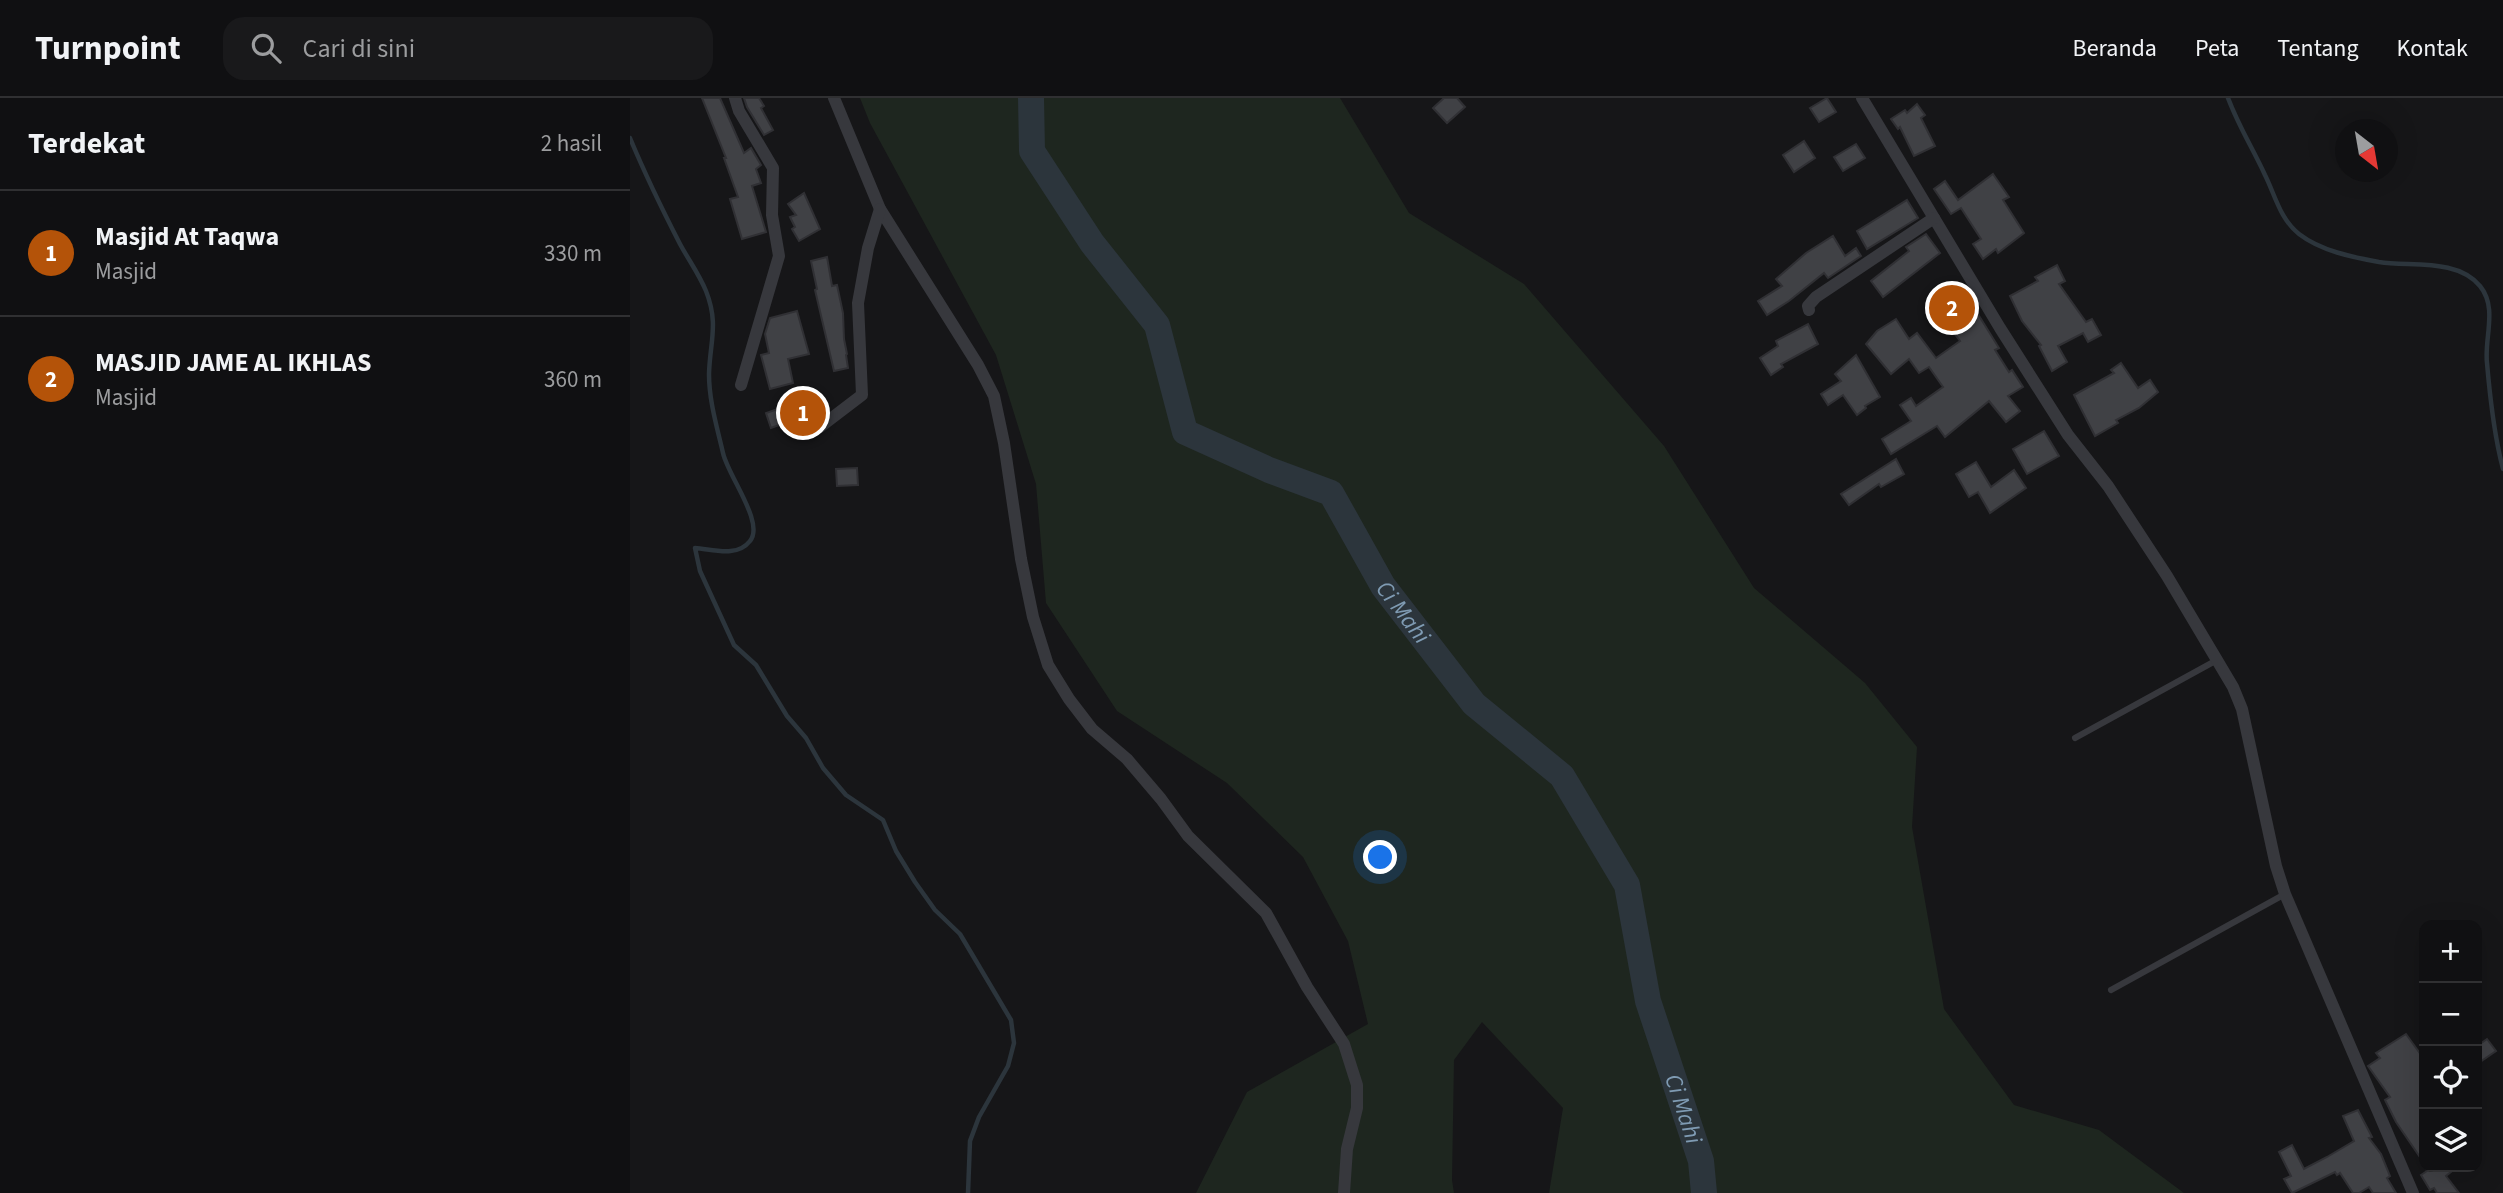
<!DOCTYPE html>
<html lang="id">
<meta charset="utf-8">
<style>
body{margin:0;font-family:"Source Sans 3",sans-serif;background:#19191b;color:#f1f3f6}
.controls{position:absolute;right:21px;bottom:21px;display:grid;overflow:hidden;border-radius:14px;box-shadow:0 7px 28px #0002}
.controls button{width:63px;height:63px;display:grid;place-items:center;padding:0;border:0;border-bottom:2px solid #303032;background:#101012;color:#f1f3f6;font:35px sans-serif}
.compass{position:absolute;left:1705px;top:21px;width:63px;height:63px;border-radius:50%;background:#101012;box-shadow:0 7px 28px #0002;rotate:149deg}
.you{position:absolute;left:751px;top:760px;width:24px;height:24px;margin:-18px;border:5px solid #fff;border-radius:50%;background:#1a73e8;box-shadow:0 0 0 10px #1a73e833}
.badge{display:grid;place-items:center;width:46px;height:46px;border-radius:50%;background:#b45309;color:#fff;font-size:23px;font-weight:700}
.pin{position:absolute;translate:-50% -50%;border:4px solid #fff;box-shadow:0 2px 7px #0006}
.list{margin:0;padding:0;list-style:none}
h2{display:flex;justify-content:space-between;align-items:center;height:91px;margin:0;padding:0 28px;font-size:30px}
h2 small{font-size:23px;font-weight:400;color:#9c9d9f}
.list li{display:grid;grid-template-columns:46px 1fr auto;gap:21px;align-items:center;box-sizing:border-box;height:126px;padding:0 28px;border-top:2px solid #303032}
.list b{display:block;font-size:26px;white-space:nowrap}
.list p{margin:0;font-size:23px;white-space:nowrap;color:#9c9d9f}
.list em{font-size:23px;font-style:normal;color:#9c9d9f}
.icon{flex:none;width:38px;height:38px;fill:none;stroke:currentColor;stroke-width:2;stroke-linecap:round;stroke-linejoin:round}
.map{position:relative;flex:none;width:1873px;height:1095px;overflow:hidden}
header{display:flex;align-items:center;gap:42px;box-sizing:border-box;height:98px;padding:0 35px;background:#101012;border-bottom:2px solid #303032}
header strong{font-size:33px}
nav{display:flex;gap:38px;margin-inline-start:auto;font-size:24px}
.search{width:490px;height:63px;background:#19191b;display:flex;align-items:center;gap:18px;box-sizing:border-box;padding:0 24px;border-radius:21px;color:#9c9d9f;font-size:26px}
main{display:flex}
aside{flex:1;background:#101012}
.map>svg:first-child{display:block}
.green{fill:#1e261f}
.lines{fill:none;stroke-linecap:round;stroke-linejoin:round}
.stream{stroke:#2c353c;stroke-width:4.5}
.river{stroke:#2c353c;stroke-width:26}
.building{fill:#404145;stroke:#303034;stroke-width:2}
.lane{stroke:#37383d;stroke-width:6}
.street{stroke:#37383d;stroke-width:12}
.labels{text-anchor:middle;stroke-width:5;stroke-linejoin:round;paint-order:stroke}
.water-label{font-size:24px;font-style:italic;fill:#7f9bb3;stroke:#111113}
</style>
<header>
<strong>Turnpoint</strong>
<div class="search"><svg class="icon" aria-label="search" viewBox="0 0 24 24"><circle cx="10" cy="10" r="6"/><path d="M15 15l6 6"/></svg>Cari di sini</div>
<nav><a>Beranda</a><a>Peta</a><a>Tentang</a><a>Kontak</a></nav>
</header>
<main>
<aside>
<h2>Terdekat<small>2 hasil</small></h2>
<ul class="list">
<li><span class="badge">1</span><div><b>Masjid At Taqwa</b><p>Masjid</p></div><em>330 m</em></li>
<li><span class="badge">2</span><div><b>MASJID JAME AL IKHLAS</b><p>Masjid</p></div><em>360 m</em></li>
</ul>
</aside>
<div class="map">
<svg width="1873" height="1095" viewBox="0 0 1873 1095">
<rect width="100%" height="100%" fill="#161618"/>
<path class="green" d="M 230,0 L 710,0 L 779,115 L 894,186 L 1034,348 L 1124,490 L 1235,585 L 1287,649 L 1282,729 L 1314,911 L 1384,1007 L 1469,1032 L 1554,1095 L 919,1095 L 933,1010 L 852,924 L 824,962 L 822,1082 L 824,1095 L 566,1095 L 617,994 L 738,926 L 718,843 L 673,759 L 597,685 L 487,613 L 416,505 L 406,386 L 366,257 L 240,25 Z"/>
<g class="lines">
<g class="stream">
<path d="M 1598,0 C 1609,29 1622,49 1635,77 C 1645,97 1650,121 1669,136 C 1691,153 1722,159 1749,164 C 1781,169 1827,160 1850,188 C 1868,210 1854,240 1857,265 C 1860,300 1864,337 1873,371"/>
<path d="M 0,40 C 15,76 32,111 50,146 C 58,161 69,176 76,193 C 89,226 80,243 79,276 C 79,303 87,329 93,355 C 98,378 135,425 120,443 C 107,460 82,451 65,450 L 70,473 L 104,547 L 126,567 L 157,618 L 176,640 L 193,670 L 216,697 L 253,722 L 266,753 L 285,784 L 305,812 L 330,836 L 381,922 L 384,945 L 378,968 L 349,1019 L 340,1043 L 338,1095"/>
</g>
<path class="river" id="s1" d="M 401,0 L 402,53 L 462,145 L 527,227 L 555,334 L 639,372 L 701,395 L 753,488 L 844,606 L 932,678 L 997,787 L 1018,903 L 1071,1063 L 1074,1095"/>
</g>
<g class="building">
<path d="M 72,0 L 90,0 L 114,55 L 121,50 L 131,67 L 126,71 L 131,85 L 122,88 L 136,134 L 112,141 L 100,101 L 108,99 L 94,60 L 96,60 Z"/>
<path d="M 114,0 L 129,0 L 134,8 L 131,10 L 143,32 L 134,37 L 117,9 Z"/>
<path d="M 814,0 L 827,0 L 835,9 L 817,25 L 803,10 Z"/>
<path d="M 1197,0 L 1206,14 L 1189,24 L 1180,10 Z"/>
<path d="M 1287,6 L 1295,17 L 1291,20 L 1305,48 L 1284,58 L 1270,29 L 1268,31 L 1261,21 L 1275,12 L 1277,15 Z"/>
<path d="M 1174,43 L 1185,60 L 1164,74 L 1153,57 Z"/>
<path d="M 1226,46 L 1235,60 L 1213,73 L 1204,59 Z"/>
<path d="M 1363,76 L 1379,99 L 1373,102 L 1394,135 L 1368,155 L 1366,151 L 1353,161 L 1343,146 L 1351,141 L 1331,110 L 1321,116 L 1304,91 L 1315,83 L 1328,102 Z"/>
<path d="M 174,95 L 190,131 L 169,143 L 162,131 L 165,129 L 160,119 L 166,117 L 158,106 Z"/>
<path d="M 1277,102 L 1288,120 L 1237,151 L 1227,133 Z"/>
<path d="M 1296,136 L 1310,155 L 1253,199 L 1241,183 L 1279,153 L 1276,149 Z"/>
<path d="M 1203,138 L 1215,158 L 1226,150 L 1231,158 L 1198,180 L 1194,175 L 1159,203 L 1137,217 L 1128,203 L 1152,188 L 1146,181 L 1176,155 Z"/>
<path d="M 197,159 L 202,188 L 207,187 L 213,215 L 214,241 L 217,256 L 216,257 L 218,270 L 204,273 L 185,192 L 187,191 L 181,163 Z"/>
<path d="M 1427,167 L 1435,183 L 1429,186 L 1456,224 L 1462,221 L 1471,237 L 1458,244 L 1453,235 L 1428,248 L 1437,264 L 1422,273 L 1409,248 L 1411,247 L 1392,223 L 1380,198 L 1408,183 L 1405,179 Z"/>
<path d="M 1324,198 L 1339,218 L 1346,213 L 1369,250 L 1365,252 L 1379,274 L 1382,272 L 1393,289 L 1378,298 L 1390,313 L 1376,324 L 1359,303 L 1315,339 L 1307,328 L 1261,356 L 1252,341 L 1281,323 L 1270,307 L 1281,300 L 1286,308 L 1313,289 L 1299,269 L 1289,275 L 1279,261 L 1261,276 L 1236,246 L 1247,233 L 1266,221 L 1279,241 L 1287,235 L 1306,260 L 1330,243 L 1321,231 L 1325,229 L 1309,208 Z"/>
<path d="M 167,213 L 179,256 L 158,261 L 163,285 L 140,291 L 131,257 L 139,255 L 135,236 L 140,220 Z"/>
<path d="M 1178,226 L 1188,246 L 1151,266 L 1153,269 L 1141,277 L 1130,260 L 1148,248 L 1146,243 Z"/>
<path d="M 1226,257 L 1250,299 L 1235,308 L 1236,310 L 1227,317 L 1213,297 L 1198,307 L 1191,296 L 1211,283 L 1205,276 Z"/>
<path d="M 1491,265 L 1508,290 L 1520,282 L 1528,294 L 1509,310 L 1486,322 L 1488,325 L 1465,338 L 1444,297 L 1484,275 L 1481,272 Z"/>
<path d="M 176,301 L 182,322 L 166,325 L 166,321 L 141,330 L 136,315 Z"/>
<path d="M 1414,333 L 1429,358 L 1397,376 L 1383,351 Z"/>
<path d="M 1266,361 L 1274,376 L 1251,389 L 1249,386 L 1219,407 L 1211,396 Z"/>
<path d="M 1346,364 L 1361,389 L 1384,372 L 1396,390 L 1360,415 L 1348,394 L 1339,399 L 1326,376 Z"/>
<path d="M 227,370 L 228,387 L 207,388 L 206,371 Z"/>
<path d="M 1776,936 L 1794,961 L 1794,1065 L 1766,1024 L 1755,1002 L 1760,999 L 1738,968 L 1750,960 L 1746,955 Z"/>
<path d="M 1857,941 L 1866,953 L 1847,966 L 1847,948 Z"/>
<path d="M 1728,1012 L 1742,1039 L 1739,1040 L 1751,1056 L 1760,1078 L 1757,1080 L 1766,1095 L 1743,1095 L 1739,1089 L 1729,1095 L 1723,1095 L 1710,1075 L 1707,1077 L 1705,1074 L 1662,1095 L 1654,1081 L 1661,1078 L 1649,1054 L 1662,1047 L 1674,1071 L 1697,1059 L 1724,1043 L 1713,1018 Z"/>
<path d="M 1795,1069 L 1827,1069 L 1816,1078 L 1829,1095 L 1807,1095 L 1804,1090 L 1800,1092 L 1791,1077 L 1797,1073 Z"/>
</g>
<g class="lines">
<g class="lane">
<path d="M 1445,640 L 1587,562"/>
<path d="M 1481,892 L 1655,796"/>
</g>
<g class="street">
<path d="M 105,0 L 109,13 L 143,70 L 142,117 L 149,158 L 111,287"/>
<path d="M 204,0 L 250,111 L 348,267 L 364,298 L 374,345 L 391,461 L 403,519 L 418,567 L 439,601 L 462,631 L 497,661 L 531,701 L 558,738 L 636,815 L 677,889 L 714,946 L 727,987 L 727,1010 L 717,1051 L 714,1095"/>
<path d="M 1232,0 L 1370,230 L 1438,337 L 1478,388 L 1537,478 L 1603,589 L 1612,611 L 1646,768 L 1655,796 L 1783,1095"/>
<path d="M 1179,212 L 1178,208 L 1186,199 L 1304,120"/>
<path d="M 190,329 L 232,297 L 228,205 L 238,150 L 250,111"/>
</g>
</g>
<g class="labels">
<g class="water-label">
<text dy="8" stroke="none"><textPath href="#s1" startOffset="676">Ci Mahi</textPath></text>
<text dy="8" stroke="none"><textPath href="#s1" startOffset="1264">Ci Mahi</textPath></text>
</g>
</g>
</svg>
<div class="controls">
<button>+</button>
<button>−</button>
<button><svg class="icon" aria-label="locate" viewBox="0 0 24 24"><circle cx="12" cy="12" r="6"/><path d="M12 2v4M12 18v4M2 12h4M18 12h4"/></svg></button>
<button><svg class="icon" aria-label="layers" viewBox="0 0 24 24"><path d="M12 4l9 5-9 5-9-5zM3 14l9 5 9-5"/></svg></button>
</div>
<svg class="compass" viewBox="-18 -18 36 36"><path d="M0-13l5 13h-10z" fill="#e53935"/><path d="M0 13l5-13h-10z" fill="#9c9d9f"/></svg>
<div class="you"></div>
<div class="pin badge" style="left:173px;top:315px">1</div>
<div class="pin badge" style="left:1322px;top:210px">2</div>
</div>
</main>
